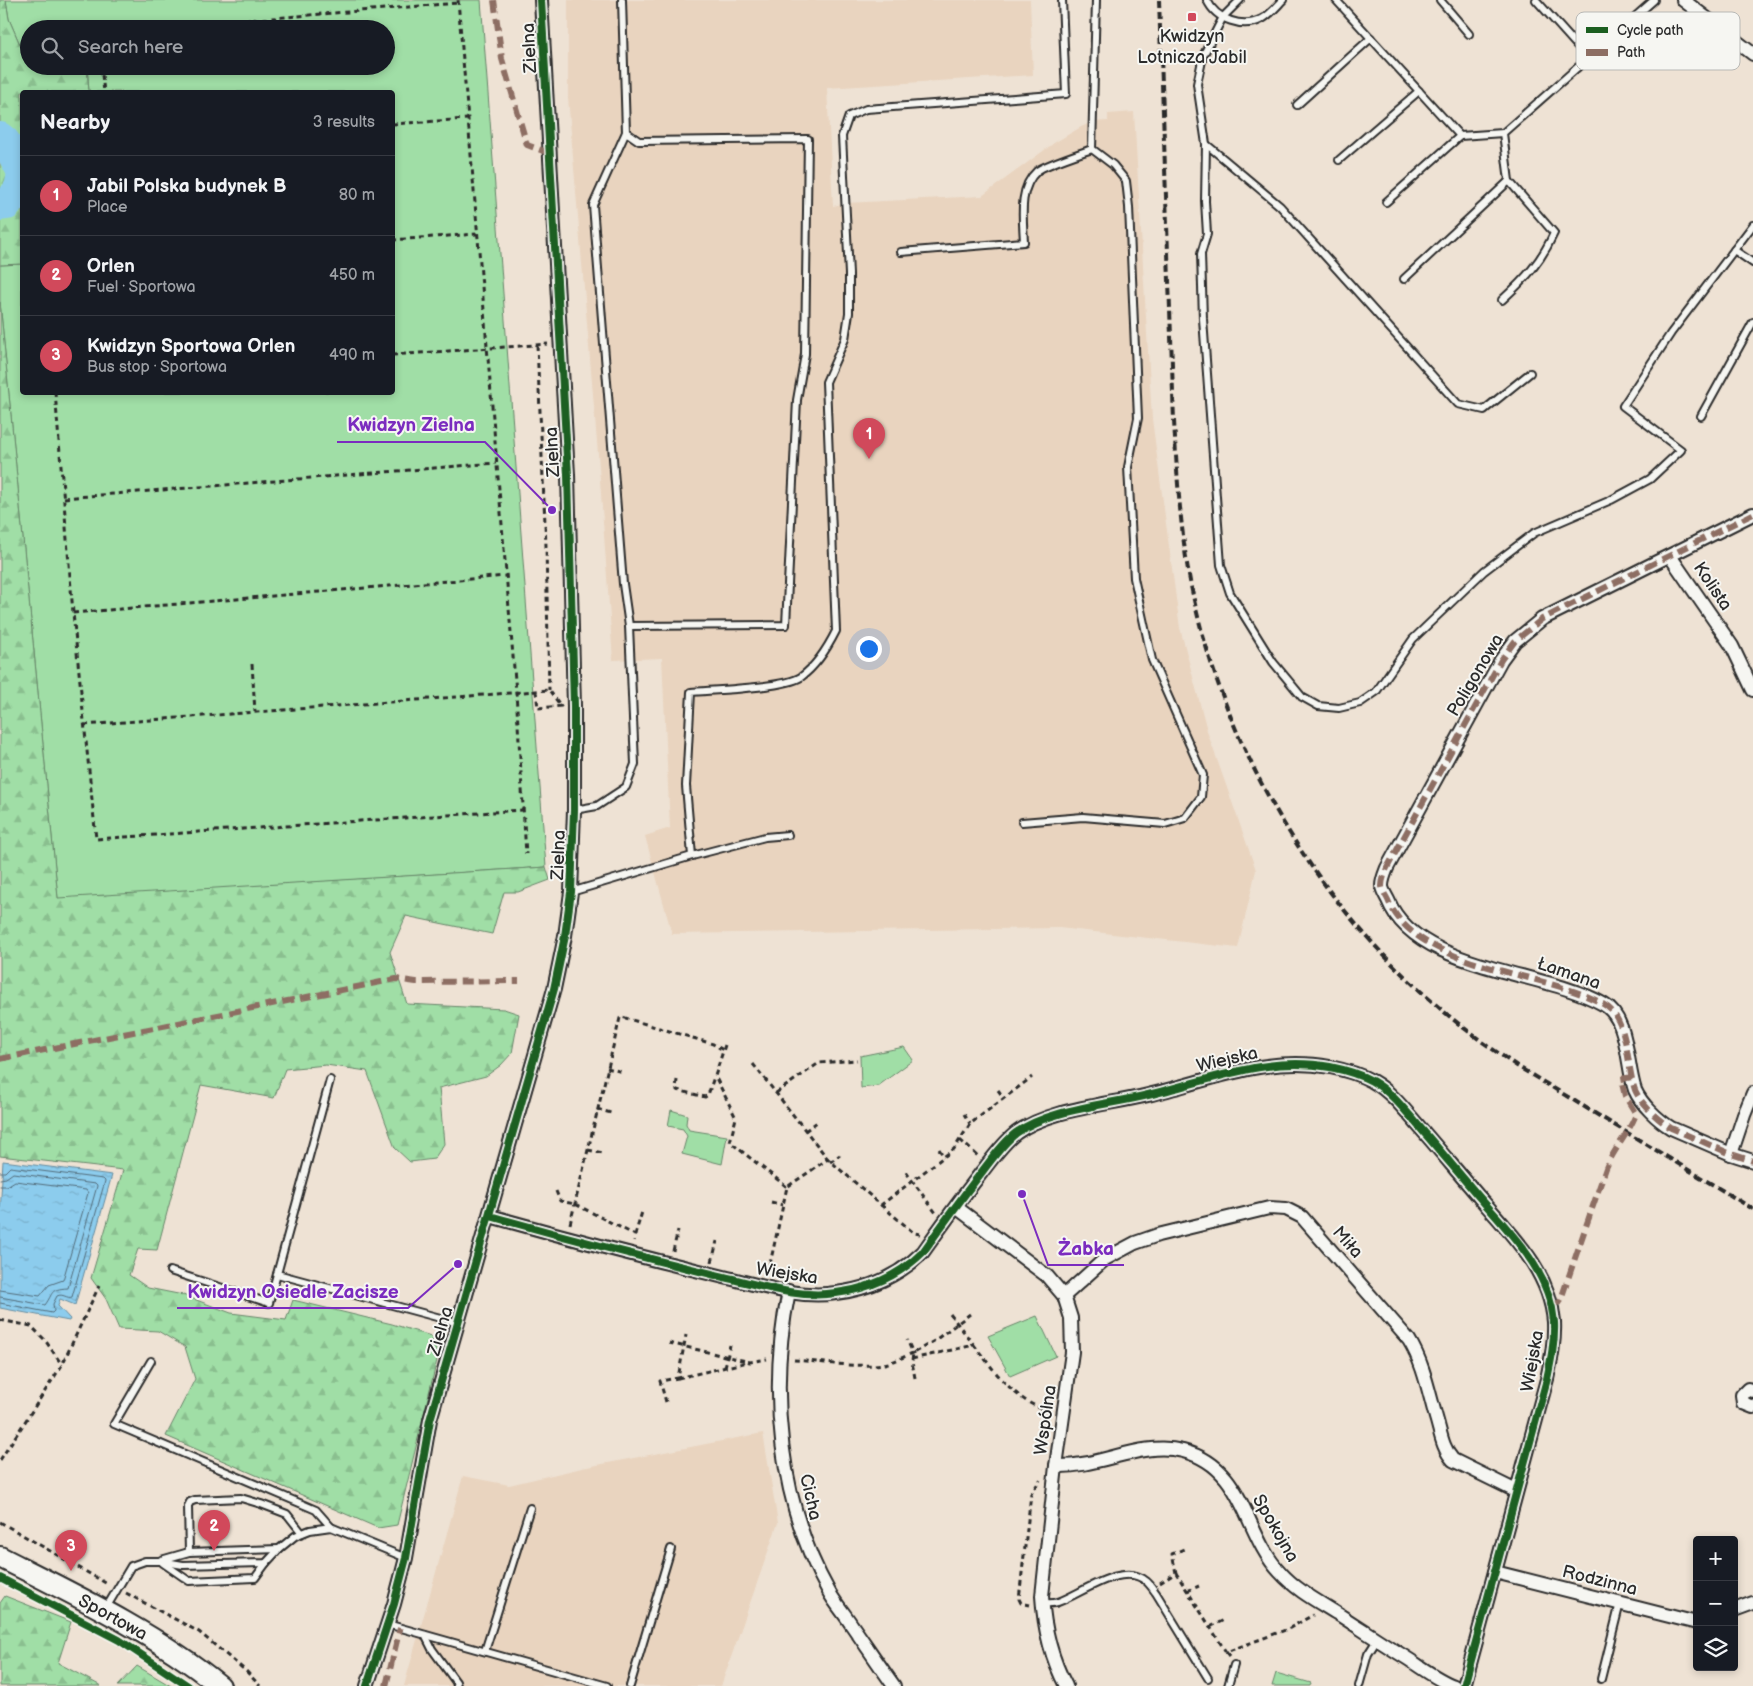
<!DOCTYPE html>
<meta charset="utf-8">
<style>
body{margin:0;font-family:"Balsamiq Sans",sans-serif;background:#20242c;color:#f1f3f6}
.controls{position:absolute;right:15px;bottom:15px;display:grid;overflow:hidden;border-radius:5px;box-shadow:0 2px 8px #0003}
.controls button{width:45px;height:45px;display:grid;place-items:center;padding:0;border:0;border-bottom:1px solid #363941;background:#171b24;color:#f1f3f6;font:25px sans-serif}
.you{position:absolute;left:868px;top:648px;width:18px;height:18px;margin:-12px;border:4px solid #fff;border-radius:50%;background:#1a73e8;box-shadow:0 0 0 8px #1a73e833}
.badge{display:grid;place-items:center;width:32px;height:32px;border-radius:50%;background:#d1495b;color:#fff;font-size:16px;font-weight:700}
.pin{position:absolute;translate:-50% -41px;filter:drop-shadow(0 1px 2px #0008)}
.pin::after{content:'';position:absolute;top:26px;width:18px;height:15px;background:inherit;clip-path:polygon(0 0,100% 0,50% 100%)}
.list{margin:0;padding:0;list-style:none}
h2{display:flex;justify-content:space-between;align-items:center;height:65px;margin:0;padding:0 20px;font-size:21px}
h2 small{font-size:16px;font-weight:400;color:#9ea1a6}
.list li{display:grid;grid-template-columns:32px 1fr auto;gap:15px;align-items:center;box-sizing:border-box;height:80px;padding:0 20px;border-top:1px solid #363941}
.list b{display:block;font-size:19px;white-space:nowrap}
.list p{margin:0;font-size:16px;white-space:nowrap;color:#9ea1a6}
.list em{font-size:16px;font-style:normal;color:#9ea1a6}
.icon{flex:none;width:28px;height:28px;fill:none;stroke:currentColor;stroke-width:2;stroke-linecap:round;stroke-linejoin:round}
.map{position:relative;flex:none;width:1753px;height:1686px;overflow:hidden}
.search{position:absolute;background:#171b24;box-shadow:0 2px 8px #0003;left:20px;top:20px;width:375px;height:55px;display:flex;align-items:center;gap:12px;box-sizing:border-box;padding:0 18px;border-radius:28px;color:#9ea1a6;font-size:19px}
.panel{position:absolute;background:#171b24;box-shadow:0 2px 8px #0003;left:20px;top:90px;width:375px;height:305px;border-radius:5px}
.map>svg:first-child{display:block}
.built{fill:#e9d4bf}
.green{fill:#a0dea6;stroke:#668468}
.forest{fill:url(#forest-firs);stroke:#668468}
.water{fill:url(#water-ripples);stroke:#658c9f}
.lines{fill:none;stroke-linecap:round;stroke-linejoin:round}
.shore{stroke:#526b79;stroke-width:1}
.river{stroke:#8ccced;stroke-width:30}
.service-casing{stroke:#2b2b2b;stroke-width:10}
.minor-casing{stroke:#2b2b2b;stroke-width:16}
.primary-casing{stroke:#2b2b2b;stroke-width:24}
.path{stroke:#2b2b2b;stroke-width:3;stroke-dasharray:5 4;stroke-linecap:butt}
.service{stroke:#f6f6f2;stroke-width:6}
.minor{stroke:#f6f6f2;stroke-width:12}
.primary{stroke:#f6f6f2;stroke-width:20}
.rail{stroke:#2b2b2b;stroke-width:4;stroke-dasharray:8 4;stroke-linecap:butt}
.quiet{stroke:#8d6e63;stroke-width:6;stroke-dasharray:12 6;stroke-linecap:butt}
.cycleway-casing{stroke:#f6f6f2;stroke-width:11}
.cycleway{stroke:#1b5e20;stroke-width:8}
.poi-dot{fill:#d1495b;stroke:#f6f6f2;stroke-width:2}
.labels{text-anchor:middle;stroke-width:4;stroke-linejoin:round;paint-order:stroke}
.poi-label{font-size:18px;fill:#2b2b2b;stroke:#f6f6f2}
.street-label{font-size:18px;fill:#2b2b2b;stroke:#f6f6f2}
.key{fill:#f6f6f2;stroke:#b9b9b6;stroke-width:1}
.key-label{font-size:14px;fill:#2b2b2b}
.leader{fill:none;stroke:#7b2cbf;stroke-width:2}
.callout-dot{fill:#7b2cbf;stroke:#f6f6f2;stroke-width:2}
.callout-label{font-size:19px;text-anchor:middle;font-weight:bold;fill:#7b2cbf;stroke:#f6f6f2;stroke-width:4;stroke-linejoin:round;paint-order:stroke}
</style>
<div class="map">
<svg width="1753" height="1686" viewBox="0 0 1753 1686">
<defs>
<pattern id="forest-firs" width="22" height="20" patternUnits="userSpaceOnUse" patternTransform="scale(1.25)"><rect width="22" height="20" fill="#a0dea6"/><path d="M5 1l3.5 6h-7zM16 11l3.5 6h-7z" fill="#8abf8f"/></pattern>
<pattern id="water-ripples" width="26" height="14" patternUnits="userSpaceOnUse" patternTransform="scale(1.25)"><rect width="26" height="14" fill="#8ccced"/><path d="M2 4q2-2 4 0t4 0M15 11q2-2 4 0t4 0" fill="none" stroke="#79afcb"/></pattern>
</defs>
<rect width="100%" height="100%" fill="#eee2d4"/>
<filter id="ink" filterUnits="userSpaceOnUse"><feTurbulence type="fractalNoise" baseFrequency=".02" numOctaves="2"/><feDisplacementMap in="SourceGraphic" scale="10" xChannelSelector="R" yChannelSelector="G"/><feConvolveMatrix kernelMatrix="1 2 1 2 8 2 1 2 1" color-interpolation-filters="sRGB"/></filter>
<g filter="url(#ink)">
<g class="built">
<path d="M 568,0 L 1030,0 L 1033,75 L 827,88 L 833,206 L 846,203 L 982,196 L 1054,143 L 1081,127 L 1092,122 L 1108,121 L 1108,114 L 1134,112 L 1152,419 L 1180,628 L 1208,734 L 1256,870 L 1238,948 L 1059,928 L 672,934 L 645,836 L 670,828 L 662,658 L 613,660 L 599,466 L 568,97 Z"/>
<path d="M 763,1433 L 778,1523 L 721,1686 L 404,1686 L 463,1476 L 509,1485 L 582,1468 Z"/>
</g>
<g class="green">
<path d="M 6,0 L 481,0 L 546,867 L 58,899 L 0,302 L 0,265 L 22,264 L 22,392 L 392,392 L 392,92 L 89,92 L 87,66 L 386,66 L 386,29 L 29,29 L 29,54 L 24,54 L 9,19 Z"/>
<path d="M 904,1047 L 913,1060 L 878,1086 L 861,1088 L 860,1056 Z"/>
<path d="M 671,1110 L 687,1115 L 686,1124 L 689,1130 L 727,1136 L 722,1164 L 682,1154 L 687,1136 L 683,1129 L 668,1126 Z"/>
<path d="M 1037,1316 L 1056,1356 L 1010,1376 L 988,1336 Z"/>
<path d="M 1276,1673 L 1311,1683 L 1310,1686 L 1272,1686 Z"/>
</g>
<g class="forest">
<path d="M 0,0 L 6,0 L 9,19 L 24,54 L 29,54 L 29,66 L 87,66 L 89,92 L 22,92 L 22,264 L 0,265 Z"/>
<path d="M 0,302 L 58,898 L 546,867 L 550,880 L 518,892 L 504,892 L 492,934 L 406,916 L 390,952 L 407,1004 L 504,1009 L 519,1014 L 512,1053 L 501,1065 L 486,1076 L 439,1088 L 444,1144 L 434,1159 L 410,1162 L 395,1148 L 367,1071 L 326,1065 L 285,1069 L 274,1098 L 201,1085 L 157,1250 L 138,1249 L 129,1275 L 148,1288 L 183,1295 L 231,1313 L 286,1320 L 293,1300 L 392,1324 L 431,1336 L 438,1356 L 397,1525 L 378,1528 L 166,1436 L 195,1379 L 185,1347 L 158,1331 L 119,1329 L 106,1299 L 91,1278 L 123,1170 L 0,1156 Z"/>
<path d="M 5,1596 L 71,1622 L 58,1663 L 101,1686 L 0,1686 L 0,1603 Z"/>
<path d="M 137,1666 L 171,1686 L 118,1686 Z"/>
</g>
<path class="water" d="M 3,1161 L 112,1175 L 75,1305 L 60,1299 L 58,1306 L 70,1319 L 69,1321 L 0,1308 L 0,1214 Z"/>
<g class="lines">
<g class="shore">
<path d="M 0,1172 L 5,1172 L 10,1167 L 103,1179 L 105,1181 L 72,1297 C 67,1299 63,1293 57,1296 L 53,1304 L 54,1311 L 52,1313 L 0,1303"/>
<path d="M 0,1179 L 6,1178 L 13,1173 L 95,1184 L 97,1186 L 68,1288 C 49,1289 54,1293 45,1305 L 0,1297"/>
<path d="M 0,1186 L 7,1186 L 15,1181 L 86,1190 L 88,1193 L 63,1280 L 49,1285 L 40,1296 L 0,1290"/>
</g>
<g class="river">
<path d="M 0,137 L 5,141 L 22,172"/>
<path d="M 0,206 L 7,205 L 19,188 L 22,174"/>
</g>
<defs>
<g id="service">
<path d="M 622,0 L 626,132 L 593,205 L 623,584 L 629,626"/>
<path d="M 1207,0 C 1216,20 1243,29 1262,19 C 1270,15 1277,6 1283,0"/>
<path d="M 1240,0 L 1223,17 L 1203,56 L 1197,84 L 1206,144 L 1205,201 L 1207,234 L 1201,254 L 1203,319 L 1221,565 L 1230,593 L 1273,662 L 1302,697 L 1318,706 L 1339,708 L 1360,703 L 1376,692 L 1413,639 L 1484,571 L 1534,533 L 1611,500 L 1650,479 L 1681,450 L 1623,406 L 1671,333 L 1753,225"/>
<path d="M 1336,0 L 1460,136"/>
<path d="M 1440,0 L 1469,34"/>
<path d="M 1536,0 L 1588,58"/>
<path d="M 1297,105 L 1371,38"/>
<path d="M 1206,144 L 1280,206 L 1458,404 L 1484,410 L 1530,373"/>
<path d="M 1339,160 L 1419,91"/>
<path d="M 1386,202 L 1460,136 L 1503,133"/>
<path d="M 1734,250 L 1753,263"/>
<path d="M 901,252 L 1024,242 C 1023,219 1018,188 1037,171 C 1044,165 1081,153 1092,149 L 1096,0"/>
<path d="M 1404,279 L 1509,181"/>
<path d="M 1502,300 C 1525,279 1541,262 1554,233 L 1509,181 L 1503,133 L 1654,0"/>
<path d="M 1701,416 L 1753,322"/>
<path d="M 574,810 L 597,806 L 626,787 L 635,764 L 629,626 L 786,625 L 797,400 L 805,354 L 808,139 L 639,141 L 626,132"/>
<path d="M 1022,822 L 1083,817 L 1165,824 L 1185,818 L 1201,797 L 1203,775 L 1152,660 L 1134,578 L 1128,467 L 1138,418 L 1129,207 L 1126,181 L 1113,165 L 1092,149"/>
<path d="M 692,856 L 765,837 L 788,835"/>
<path d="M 571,892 L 692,856 L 686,786 L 691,692 C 714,690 784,688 801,677 C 816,666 828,647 836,631 L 826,382 L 845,339 L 849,313 L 849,274 L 842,136 L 849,116 L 866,109 L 1066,94 L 1062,0"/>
<path d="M 330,1080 L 277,1274 L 459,1323"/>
<path d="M 170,1271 L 269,1303 L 277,1274"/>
<path d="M 151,1361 L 114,1424 L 316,1510 L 331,1527"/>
<path d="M 189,1552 L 188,1506 L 190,1502 L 195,1500 L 241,1498 L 261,1504 L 287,1514 L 302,1533"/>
<path d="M 161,1560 L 189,1552 L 279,1549"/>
<path d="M 163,1563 L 189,1581 L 255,1578 L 266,1563"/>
<path d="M 1042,1603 C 1047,1603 1053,1604 1058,1602 C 1081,1594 1123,1561 1146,1581 C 1150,1584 1153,1589 1156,1593 L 1208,1678"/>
<path d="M 106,1608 L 131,1566 L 145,1561 L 160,1561 L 183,1565 L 266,1563 L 279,1549 L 295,1536 L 310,1530 L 331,1527 L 406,1558"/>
<path d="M 387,1624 L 607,1686"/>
<path d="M 425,1635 L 432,1649 L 456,1682 L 457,1686"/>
<path d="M 485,1651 L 530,1508"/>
<path d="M 1601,1679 L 1620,1603"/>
<path d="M 630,1686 L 671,1549"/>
<path d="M 1228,1686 L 1234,1665"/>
<path d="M 1359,1686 L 1368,1654 L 1377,1640"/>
</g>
<g id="minor">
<path d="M 1683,0 L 1753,54"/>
<path d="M 1753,514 L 1542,619 L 1515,641 L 1501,660 L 1387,868 C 1385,873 1382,880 1382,886 C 1382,890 1386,896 1388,900 C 1416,970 1543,970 1603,1004 C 1629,1018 1626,1064 1635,1090 C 1641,1104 1658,1120 1671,1128 L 1731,1154 L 1753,1161"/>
<path d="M 1670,556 L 1732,646 L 1753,690"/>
<path d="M 1731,1154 L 1744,1115 L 1753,1093"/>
<path d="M 956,1207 L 1047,1276 L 1064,1296 L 1071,1318 L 1072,1352 L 1056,1466 L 1042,1596 C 1044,1628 1051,1658 1066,1686"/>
<path d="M 490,1216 C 568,1238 645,1258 724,1277 C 759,1285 799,1299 836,1293 C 869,1289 900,1275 923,1252 C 942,1225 961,1199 981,1173 C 992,1159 1002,1144 1016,1133 C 1049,1109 1108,1105 1148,1095 C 1209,1081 1266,1055 1330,1067 C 1345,1070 1359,1074 1372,1081 C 1393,1093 1407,1113 1423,1131 C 1442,1153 1461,1176 1480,1198 C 1511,1234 1550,1271 1554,1322 C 1555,1341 1551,1360 1547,1379 L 1464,1686"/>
<path d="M 789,1291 C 768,1390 779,1503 829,1592 C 835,1603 844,1613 851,1624 C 865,1644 879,1665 894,1686"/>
<path d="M 1064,1296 L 1105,1259 L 1135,1243 L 1158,1235 L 1269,1208 L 1286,1209 L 1302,1217 L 1308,1224 L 1409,1340 C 1424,1364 1429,1394 1437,1421 C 1441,1435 1443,1449 1453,1460 L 1516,1491"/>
<path d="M 1753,1391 L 1748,1389 L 1742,1395 L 1743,1403 L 1753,1407"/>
<path d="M 1056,1466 C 1099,1468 1141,1440 1183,1451 C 1246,1467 1243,1533 1280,1572 C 1296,1590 1317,1601 1338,1614 C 1360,1628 1382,1643 1405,1657 C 1421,1667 1437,1680 1454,1686"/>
<path d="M 1495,1572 L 1697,1623"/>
<path d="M 1734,1610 L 1753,1603"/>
<path d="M 367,1686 L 394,1604 L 406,1558 L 430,1420 L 554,989 L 565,936 L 571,892 L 574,810 L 574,706 L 568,475 L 541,0"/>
</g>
<path id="primary" d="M 0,1557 C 73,1594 157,1634 220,1686"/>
</defs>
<use href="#service" class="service-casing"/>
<use href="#minor" class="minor-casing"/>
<use href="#primary" class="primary-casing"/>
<g class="path">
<path d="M 458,0 L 516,692 L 526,854"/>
<path d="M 137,29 L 458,3"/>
<path d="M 101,66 L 104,92"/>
<path d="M 392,124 L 468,119"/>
<path d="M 392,240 L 477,234"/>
<path d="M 537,345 L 546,546 L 549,690"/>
<path d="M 392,355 L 548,344"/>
<path d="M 55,392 L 73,613 L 96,839 L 522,810"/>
<path d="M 64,498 L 496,463"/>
<path d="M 73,613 L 506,576"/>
<path d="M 252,664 L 255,712"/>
<path d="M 84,725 L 536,691 L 549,690 L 561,706 L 538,708 L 536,691"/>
<path d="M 725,1045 L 715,1076 L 736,1118 L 730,1142 L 787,1187"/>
<path d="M 753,1064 L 828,1159"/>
<path d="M 607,1068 L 623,1072"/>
<path d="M 677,1080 L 676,1088 L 677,1090 L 705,1097 L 708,1095 L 714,1077"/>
<path d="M 998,1090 L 1004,1098"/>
<path d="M 776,1093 L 819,1063 L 857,1060"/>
<path d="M 597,1109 L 611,1113"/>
<path d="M 964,1114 L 970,1124"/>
<path d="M 805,1131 L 817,1122"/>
<path d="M 960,1140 L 978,1156"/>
<path d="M 939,1149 L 944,1157"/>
<path d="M 588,1150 L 603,1153"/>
<path d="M 830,1162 L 840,1155"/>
<path d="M 906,1172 L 936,1213"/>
<path d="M 556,1191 L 560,1201 L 575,1204 L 635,1235 L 634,1241"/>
<path d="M 771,1202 L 783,1205"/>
<path d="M 881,1205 L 914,1233 L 920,1234"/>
<path d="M 570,1224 L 620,1018 L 622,1017 L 713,1044 L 723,1050"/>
<path d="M 635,1235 L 642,1212"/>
<path d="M 673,1251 L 678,1230"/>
<path d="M 712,1262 L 717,1241"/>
<path d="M 768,1273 L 787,1187 L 828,1159 L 881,1205 L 954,1149 L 970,1124 L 1032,1077"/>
<path d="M 950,1314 L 974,1345"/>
<path d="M 0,1320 L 31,1326 L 45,1340 L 62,1365"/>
<path d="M 669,1343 L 750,1362 L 767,1359"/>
<path d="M 912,1359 L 974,1345 C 992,1368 1020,1408 1051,1410"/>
<path d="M 794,1360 C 823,1362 855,1368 884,1364 C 894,1362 903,1357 913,1353 L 907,1340"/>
<path d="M 725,1367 L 730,1345"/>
<path d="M 678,1378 L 748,1362"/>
<path d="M 915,1378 L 912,1362 L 913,1353 L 934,1341 L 970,1314"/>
<path d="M 666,1402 L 660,1381 L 678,1378 L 686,1335"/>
<path d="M 0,1460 L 62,1365 L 99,1286"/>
<path d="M 0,1522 L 109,1585"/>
<path d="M 1176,1573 L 1172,1554 L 1184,1549"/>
<path d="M 1160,1583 L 1176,1573 L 1226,1652"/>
<path d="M 1187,1591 L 1199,1586"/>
<path d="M 126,1593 L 199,1632 L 247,1672 L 260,1686"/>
<path d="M 1030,1605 L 1021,1603 L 1019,1599 L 1031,1494 L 1040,1480"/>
<path d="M 1210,1627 L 1224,1620"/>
<path d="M 1229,1656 L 1226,1652 L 1288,1629 L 1313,1615"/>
</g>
<use href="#service" class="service"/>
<use href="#minor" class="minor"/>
<use href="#primary" class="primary"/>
<path class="rail" d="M 1159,0 L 1174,421 C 1177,474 1180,528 1190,581 C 1222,743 1310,896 1435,1004 C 1461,1027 1489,1047 1517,1066 L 1753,1209"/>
<g class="quiet">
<path d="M 494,0 L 502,59 L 527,145 L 549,153"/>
<path d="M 1753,514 L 1542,619 L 1515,641 L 1501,660 L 1387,868 C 1385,873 1382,880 1382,886 C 1382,890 1386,896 1388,900 C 1416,970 1543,970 1603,1004 C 1629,1018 1626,1064 1635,1090 C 1641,1104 1658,1120 1671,1128 L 1731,1154 L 1753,1161"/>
<path d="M 0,1059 L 396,979 L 416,982 L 519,981"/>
<path d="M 1551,1305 L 1560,1302 L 1606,1168 C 1614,1149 1629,1133 1636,1114 L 1625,1096 L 1621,1079 L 1632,1077"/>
<path d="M 386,1686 L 400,1628"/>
</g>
<defs>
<g id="cycleway">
<path d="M 490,1216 C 568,1238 645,1258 724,1277 C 759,1285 799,1299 836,1293 C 869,1289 900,1275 923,1252 C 942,1225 961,1199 981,1173 C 992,1159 1002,1144 1016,1133 C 1049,1109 1108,1105 1148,1095 C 1209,1081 1266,1055 1330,1067 C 1345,1070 1359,1074 1372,1081 C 1393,1093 1407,1113 1423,1131 C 1442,1153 1461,1176 1480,1198 C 1511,1234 1550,1271 1554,1322 C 1555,1341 1551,1360 1547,1379 L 1464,1686"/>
<path d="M 0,1578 L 119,1640 L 188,1686"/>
<path d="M 367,1686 L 394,1604 L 406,1558 L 430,1420 L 554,989 L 565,936 L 571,892 L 574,810 L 574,706 L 568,475 L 541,0"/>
</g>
</defs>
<use href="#cycleway" class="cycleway-casing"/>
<use href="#cycleway" class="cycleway"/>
</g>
</g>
<rect class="poi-dot" x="1187" y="12" width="10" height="10" rx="2.5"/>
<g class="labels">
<g class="poi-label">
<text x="1192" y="42">Kwidzyn<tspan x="1192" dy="21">Lotnicza Jabil</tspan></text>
</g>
<g class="street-label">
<text transform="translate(529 48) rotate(-93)" y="6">Zielna</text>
<text transform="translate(552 452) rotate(-93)" y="6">Zielna</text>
<text transform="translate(1713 586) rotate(56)" y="6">Kolista</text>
<text transform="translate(1475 675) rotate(-59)" y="6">Poligonowa</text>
<text transform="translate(558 855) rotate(-88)" y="6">Zielna</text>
<text transform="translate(1569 973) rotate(19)" y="6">Łamana</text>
<text transform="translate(1227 1059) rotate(-13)" y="6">Wiejska</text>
<text transform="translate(1348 1242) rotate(49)" y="6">Miła</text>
<text transform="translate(787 1273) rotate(9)" y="6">Wiejska</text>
<text transform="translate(440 1331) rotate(-74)" y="6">Zielna</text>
<text transform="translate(1532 1361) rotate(-80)" y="6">Wiejska</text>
<text transform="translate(1045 1420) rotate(-82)" y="6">Wspólna</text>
<text transform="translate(811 1497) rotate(77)" y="6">Cicha</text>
<text transform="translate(1276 1528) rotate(60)" y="6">Spokojna</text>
<text transform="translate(1600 1580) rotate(14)" y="6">Rodzinna</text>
<text transform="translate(113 1617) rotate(29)" y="6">Sportowa</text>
</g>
</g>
<rect x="1576" y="12" width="164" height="58" rx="8" class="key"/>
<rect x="1586" y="27" width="22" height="6" fill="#1b5e20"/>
<rect x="1586" y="49" width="22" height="7" fill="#8d6e63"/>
<g class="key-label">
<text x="1617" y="35">Cycle path</text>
<text x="1617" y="57">Path</text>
</g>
<path class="leader" d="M552 510L485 442H337M1022 1194L1048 1265H1124M458 1264L408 1308H177"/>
<g class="callout-dot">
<circle cx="552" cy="510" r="5"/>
<circle cx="1022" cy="1194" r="5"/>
<circle cx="458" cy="1264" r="5"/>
</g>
<g class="callout-label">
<text x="411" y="431">Kwidzyn Zielna</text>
<text x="1086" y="1255">Żabka</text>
<text x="293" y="1298">Kwidzyn Osiedle Zacisze</text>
</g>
</svg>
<div class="controls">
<button>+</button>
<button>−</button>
<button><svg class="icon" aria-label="layers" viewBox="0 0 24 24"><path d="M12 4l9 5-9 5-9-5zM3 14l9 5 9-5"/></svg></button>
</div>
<div class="you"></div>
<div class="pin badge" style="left:869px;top:459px">1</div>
<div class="pin badge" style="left:214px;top:1551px">2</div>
<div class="pin badge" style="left:71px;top:1571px">3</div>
<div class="search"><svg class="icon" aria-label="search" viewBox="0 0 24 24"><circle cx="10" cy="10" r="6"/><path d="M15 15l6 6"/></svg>Search here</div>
<section class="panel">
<h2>Nearby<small>3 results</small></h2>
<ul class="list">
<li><span class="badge">1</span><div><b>Jabil Polska budynek B</b><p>Place</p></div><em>80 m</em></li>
<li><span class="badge">2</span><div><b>Orlen</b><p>Fuel · Sportowa</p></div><em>450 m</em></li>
<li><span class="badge">3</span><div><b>Kwidzyn Sportowa Orlen</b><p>Bus stop · Sportowa</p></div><em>490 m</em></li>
</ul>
</section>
</div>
